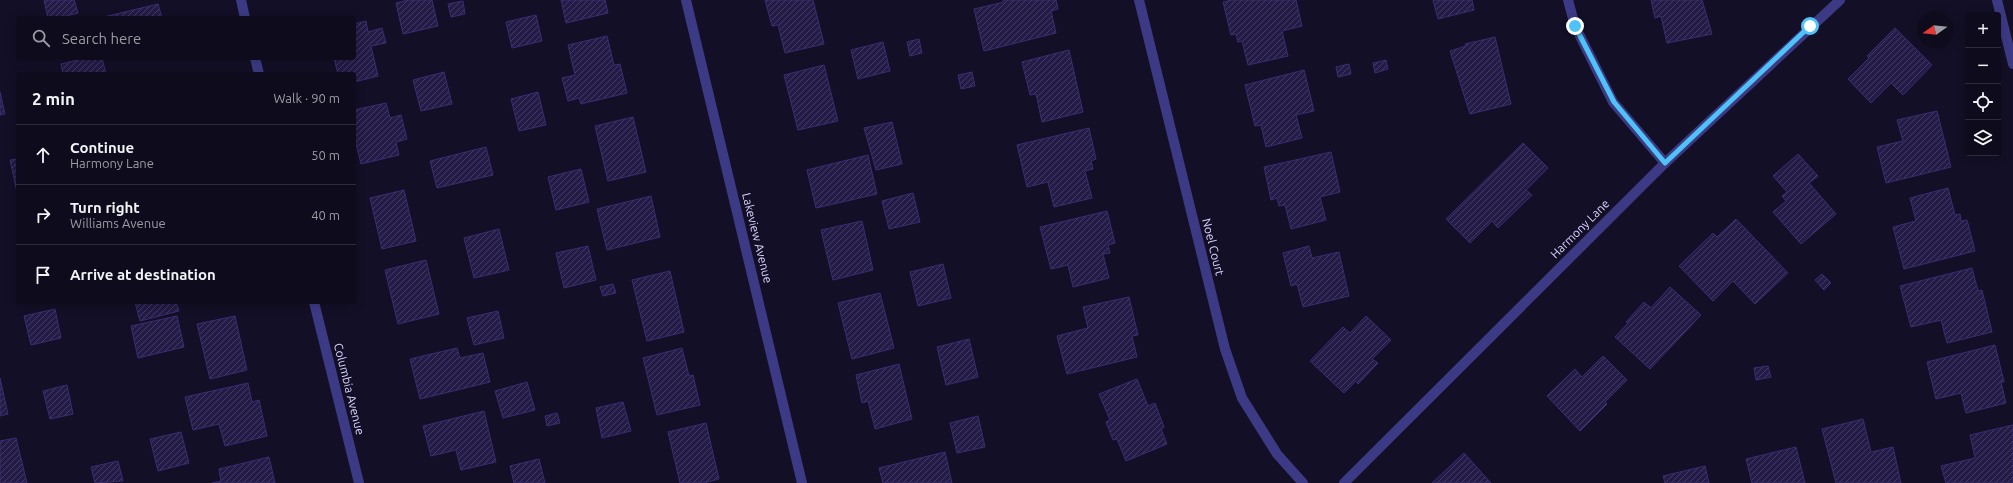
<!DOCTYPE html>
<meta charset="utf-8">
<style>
body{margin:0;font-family:Ubuntu,sans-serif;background:#171425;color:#f1f3f6}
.controls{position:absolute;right:12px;top:12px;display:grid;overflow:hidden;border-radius:4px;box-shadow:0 2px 10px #0003}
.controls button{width:36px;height:36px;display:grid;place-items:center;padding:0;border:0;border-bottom:1px solid #2e2b3b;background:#0e0b1c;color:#f1f3f6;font:20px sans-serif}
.compass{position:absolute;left:1917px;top:12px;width:36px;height:36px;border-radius:50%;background:#0e0b1c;box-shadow:0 2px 10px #0003;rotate:255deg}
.stop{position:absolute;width:12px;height:12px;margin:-9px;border:3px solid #4fc3f7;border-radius:50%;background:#fff}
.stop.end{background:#4fc3f7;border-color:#fff;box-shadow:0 1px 4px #0008}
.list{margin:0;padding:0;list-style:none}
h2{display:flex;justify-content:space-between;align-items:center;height:52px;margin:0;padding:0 16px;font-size:17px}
h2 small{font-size:13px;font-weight:400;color:#9b9ba3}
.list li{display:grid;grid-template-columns:26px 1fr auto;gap:12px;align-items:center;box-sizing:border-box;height:60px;padding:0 16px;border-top:1px solid #2e2b3b}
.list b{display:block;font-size:15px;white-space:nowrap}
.list p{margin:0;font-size:13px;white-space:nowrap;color:#9b9ba3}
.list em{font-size:13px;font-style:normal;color:#9b9ba3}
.icon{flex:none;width:22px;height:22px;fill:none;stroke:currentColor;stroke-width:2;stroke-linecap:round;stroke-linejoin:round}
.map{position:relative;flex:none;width:2013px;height:483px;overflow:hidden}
.search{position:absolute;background:#0e0b1c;box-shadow:0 2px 10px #0003;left:16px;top:16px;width:340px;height:44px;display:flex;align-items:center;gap:10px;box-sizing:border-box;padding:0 14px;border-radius:4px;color:#9b9ba3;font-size:15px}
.panel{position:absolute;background:#0e0b1c;box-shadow:0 2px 10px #0003;left:16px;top:72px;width:340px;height:232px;border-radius:4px}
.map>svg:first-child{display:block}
.building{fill:url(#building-hatch);stroke:#3b2d73}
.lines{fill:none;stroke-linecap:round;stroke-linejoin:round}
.minor{stroke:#3d3a85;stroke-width:10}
.route{stroke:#4fc3f7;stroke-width:5}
.labels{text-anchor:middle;stroke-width:3;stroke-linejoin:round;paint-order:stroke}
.street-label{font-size:12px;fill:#d9d4ff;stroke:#130f26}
</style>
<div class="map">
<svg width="2013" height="483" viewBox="0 0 2013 483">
<defs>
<pattern id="building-hatch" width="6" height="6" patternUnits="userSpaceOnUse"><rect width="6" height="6" fill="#241b47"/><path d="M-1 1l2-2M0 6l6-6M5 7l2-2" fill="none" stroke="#433b63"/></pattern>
</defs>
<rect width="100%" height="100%" fill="#130f26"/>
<g class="building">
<path d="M 44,0 L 74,0 L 78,13 L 58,18 L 48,18 Z"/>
<path d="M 408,0 L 432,0 L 438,26 L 403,34 L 396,3 Z"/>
<path d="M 561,0 L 605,0 L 608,13 L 566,23 Z"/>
<path d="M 765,0 L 813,0 L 824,44 L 785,53 L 778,25 L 772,26 Z"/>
<path d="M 1003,0 L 1056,0 L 1058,9 L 1051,11 L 1056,33 L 984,51 L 974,9 L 1004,2 Z"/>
<path d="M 1232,0 L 1296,0 L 1302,26 L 1282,31 L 1288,56 L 1248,65 L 1242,41 L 1238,42 L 1236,34 L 1231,35 L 1223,2 Z"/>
<path d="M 1433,0 L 1472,0 L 1474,10 L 1438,19 Z"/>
<path d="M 1651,0 L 1702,0 L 1712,34 L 1667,43 L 1661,16 L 1655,18 Z"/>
<path d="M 463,1 L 465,14 L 451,17 L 448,4 Z"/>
<path d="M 158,4 L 162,18 L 100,18 Z"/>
<path d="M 536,15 L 542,41 L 512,48 L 506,22 Z"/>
<path d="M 366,21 L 368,32 L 382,28 L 386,43 L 371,46 L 378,76 L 354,82 L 354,74 L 338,74 L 334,58 L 354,58 L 354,24 Z"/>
<path d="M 1895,28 L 1932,65 L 1903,95 L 1891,83 L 1871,103 L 1848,79 L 1869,58 L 1867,56 Z"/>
<path d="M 607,36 L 614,65 L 620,64 L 627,93 L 581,104 L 579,98 L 568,101 L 562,78 L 575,75 L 568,45 Z"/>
<path d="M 1495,37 L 1511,104 L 1470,114 L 1450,51 L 1466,46 L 1465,44 Z"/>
<path d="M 919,39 L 922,53 L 910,56 L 907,42 Z"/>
<path d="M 883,42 L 890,71 L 858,79 L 851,50 Z"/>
<path d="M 1069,50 L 1083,112 L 1042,122 L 1036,94 L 1030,95 L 1022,62 Z"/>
<path d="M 86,58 L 102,58 L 106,74 L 63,74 L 61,64 Z"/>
<path d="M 1386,60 L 1388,69 L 1375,73 L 1373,63 Z"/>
<path d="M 1349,64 L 1351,74 L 1338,77 L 1336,67 Z"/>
<path d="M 824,65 L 838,121 L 798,130 L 784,75 Z"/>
<path d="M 1304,70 L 1314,111 L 1296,115 L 1302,138 L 1266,147 L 1261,125 L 1255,126 L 1245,85 Z"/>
<path d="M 444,72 L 452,104 L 421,111 L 413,80 Z"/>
<path d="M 972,72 L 975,86 L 961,89 L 958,75 Z"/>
<path d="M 0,92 L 5,114 L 0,115 Z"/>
<path d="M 538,92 L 546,125 L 519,131 L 511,99 Z"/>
<path d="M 386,103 L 390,118 L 401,115 L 407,139 L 396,142 L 399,155 L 361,164 L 354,135 L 354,110 Z"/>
<path d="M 1937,111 L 1951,167 L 1886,183 L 1877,147 L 1903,141 L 1897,120 Z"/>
<path d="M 633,117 L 646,172 L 608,181 L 595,126 Z"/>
<path d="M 892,122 L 902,164 L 876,170 L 864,128 Z"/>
<path d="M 1089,128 L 1096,159 L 1091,161 L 1093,169 L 1085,171 L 1092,198 L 1054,207 L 1048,182 L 1027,187 L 1017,145 Z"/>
<path d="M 1523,143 L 1548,168 L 1526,190 L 1532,195 L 1498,228 L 1492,221 L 1470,243 L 1446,219 Z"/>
<path d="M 486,147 L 493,175 L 437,188 L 430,161 Z"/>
<path d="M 1331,152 L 1340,192 L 1320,197 L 1326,220 L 1291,229 L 1285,205 L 1279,206 L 1277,198 L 1271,200 L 1264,167 Z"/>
<path d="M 1798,154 L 1818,176 L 1809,183 L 1836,214 L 1801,244 L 1773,212 L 1786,201 L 1782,196 L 1787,192 L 1773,176 Z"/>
<path d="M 868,155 L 877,194 L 816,208 L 807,170 Z"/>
<path d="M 18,159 L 18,192 L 17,192 L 10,160 Z"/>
<path d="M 581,169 L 589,202 L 556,210 L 548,177 Z"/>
<path d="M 1948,188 L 1955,215 L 1960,214 L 1961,221 L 1967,220 L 1975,251 L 1904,269 L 1893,227 L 1916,221 L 1910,198 Z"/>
<path d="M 404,190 L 416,241 L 382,249 L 370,198 Z"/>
<path d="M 913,193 L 920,222 L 889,229 L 882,201 Z"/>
<path d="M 651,196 L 660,237 L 607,250 L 597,209 Z"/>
<path d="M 1107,211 L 1115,243 L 1108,245 L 1110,253 L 1103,254 L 1109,278 L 1073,287 L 1068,265 L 1051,269 L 1040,227 Z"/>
<path d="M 1736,219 L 1788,273 L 1755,304 L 1733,281 L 1713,301 L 1679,266 L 1713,233 L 1717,237 Z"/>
<path d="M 862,221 L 873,270 L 833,280 L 821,230 Z"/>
<path d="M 499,229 L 509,270 L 474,278 L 464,238 Z"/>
<path d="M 588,246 L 596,280 L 564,288 L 556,253 Z"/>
<path d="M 1309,246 L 1312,258 L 1339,252 L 1349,296 L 1303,307 L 1297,284 L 1291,286 L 1283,253 Z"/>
<path d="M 426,260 L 439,314 L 398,324 L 385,270 Z"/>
<path d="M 943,264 L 951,298 L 918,306 L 910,272 Z"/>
<path d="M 1972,268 L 1978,291 L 1982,290 L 1992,332 L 1947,343 L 1941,320 L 1911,327 L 1900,286 Z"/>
<path d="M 670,271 L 684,332 L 647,341 L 632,280 Z"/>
<path d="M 1822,274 L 1831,283 L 1824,290 L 1815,280 Z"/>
<path d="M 613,284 L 616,293 L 603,296 L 600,287 Z"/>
<path d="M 1670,287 L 1701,315 L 1650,369 L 1615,337 L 1628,323 L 1626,322 L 1644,302 L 1651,308 Z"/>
<path d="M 880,293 L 894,348 L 852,359 L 838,303 Z"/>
<path d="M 1129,297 L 1138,335 L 1132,336 L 1137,357 L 1067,374 L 1057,336 L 1088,328 L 1083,307 Z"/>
<path d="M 135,302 L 176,302 L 179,311 L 140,321 Z"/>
<path d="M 55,309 L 61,338 L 31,345 L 24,316 Z"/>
<path d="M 498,311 L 504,338 L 474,345 L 467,318 Z"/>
<path d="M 177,316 L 184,347 L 138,358 L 131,326 Z"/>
<path d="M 235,316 L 247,370 L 210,379 L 197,324 Z"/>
<path d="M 1366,316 L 1391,340 L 1372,359 L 1378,363 L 1358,384 L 1356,381 L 1344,393 L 1310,361 L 1343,327 L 1350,333 Z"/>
<path d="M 969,339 L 978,377 L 946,385 L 937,347 Z"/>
<path d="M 1995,345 L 2004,382 L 2001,382 L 2006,403 L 1966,413 L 1961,393 L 1936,399 L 1927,362 Z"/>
<path d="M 457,348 L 460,358 L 483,353 L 490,382 L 420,399 L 410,359 Z"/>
<path d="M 682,348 L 689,376 L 693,375 L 700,405 L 657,415 L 643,358 Z"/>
<path d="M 1603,356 L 1627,380 L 1605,402 L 1607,404 L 1580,431 L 1547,396 L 1575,369 L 1582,377 Z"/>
<path d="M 899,364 L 912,419 L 875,429 L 868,401 L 862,403 L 856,375 Z"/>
<path d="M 1768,366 L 1771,377 L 1756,380 L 1754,368 Z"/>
<path d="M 0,378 L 8,414 L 0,416 Z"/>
<path d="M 1137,379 L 1148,406 L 1155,403 L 1164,427 L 1161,429 L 1167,444 L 1126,461 L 1117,439 L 1113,440 L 1106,422 L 1110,420 L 1099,394 Z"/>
<path d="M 527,382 L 535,410 L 503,418 L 495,391 Z"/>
<path d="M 248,383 L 252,402 L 259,400 L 267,436 L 225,446 L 219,424 L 193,430 L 185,397 Z"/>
<path d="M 67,385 L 73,414 L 50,419 L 43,391 Z"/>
<path d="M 623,402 L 631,431 L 602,438 L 596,408 Z"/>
<path d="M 484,411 L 496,462 L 461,470 L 456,450 L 431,456 L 423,426 Z"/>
<path d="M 557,413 L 560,423 L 547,426 L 545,416 Z"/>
<path d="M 978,416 L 985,447 L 957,453 L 950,423 Z"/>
<path d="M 1863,419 L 1871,452 L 1893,447 L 1901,483 L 1836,483 L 1822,429 Z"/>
<path d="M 706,423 L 719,479 L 703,483 L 680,483 L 668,432 Z"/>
<path d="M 2013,425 L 2013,483 L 1946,483 L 1941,466 L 1975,458 L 1970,435 Z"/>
<path d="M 181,432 L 189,463 L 158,471 L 150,439 Z"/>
<path d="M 16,438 L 27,483 L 0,483 L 0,441 Z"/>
<path d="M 1796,447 L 1805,483 L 1752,483 L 1746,459 Z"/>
<path d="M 945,452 L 952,483 L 883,483 L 879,468 Z"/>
<path d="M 1464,453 L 1491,483 L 1432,483 Z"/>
<path d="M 269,457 L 275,483 L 212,483 L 221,481 L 219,469 Z"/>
<path d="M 539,459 L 545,483 L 514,483 L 510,466 Z"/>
<path d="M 118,461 L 123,481 L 95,483 L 91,467 Z"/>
<path d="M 1705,466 L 1709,483 L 1665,483 L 1663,476 Z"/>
</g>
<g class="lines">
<g class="minor">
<path d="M 241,0 L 245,18"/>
<path d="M 686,0 L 802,483"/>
<path d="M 1139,0 L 1225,349 L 1242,398 L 1277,454 L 1303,483"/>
<path d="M 1568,0 L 1575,26 L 1613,102 L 1665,163"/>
<path d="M 1997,0 L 2013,64"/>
<path d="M 255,58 L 259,74"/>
<path d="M 314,302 L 359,483"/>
<path d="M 1344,483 L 1665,163 L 1840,0"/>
</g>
</g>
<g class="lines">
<path class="route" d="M 1575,26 L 1614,102 L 1665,163 L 1810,26"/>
</g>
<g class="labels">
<g class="street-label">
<text transform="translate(1580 229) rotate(-45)" y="4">Harmony Lane</text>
<text transform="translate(757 238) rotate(76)" y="4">Lakeview Avenue</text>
<text transform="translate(1213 247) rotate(76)" y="4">Noel Court</text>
<text transform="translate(349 389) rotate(76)" y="4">Columbia Avenue</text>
</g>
</g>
</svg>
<div class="controls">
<button>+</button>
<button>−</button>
<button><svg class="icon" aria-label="locate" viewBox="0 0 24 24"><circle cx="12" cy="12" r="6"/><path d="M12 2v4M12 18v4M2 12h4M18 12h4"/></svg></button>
<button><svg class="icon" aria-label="layers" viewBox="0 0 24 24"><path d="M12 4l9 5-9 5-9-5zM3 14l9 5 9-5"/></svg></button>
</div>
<svg class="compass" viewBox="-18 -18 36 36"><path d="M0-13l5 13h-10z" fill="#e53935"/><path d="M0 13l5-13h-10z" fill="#9b9ba3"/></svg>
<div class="stop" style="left:1810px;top:26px"></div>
<div class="stop end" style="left:1575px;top:26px"></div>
<div class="search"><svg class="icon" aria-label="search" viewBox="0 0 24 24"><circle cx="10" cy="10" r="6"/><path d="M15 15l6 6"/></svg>Search here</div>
<section class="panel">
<h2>2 min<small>Walk · 90 m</small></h2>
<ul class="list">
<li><svg class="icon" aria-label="ahead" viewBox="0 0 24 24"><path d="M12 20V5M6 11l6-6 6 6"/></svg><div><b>Continue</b><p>Harmony Lane</p></div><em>50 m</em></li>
<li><svg class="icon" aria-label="right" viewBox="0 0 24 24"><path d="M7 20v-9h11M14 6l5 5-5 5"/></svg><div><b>Turn right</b><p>Williams Avenue</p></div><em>40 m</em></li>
<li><svg class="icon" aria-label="arrive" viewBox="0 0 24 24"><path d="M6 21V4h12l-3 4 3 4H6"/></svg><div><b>Arrive at destination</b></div></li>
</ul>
</section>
</div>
